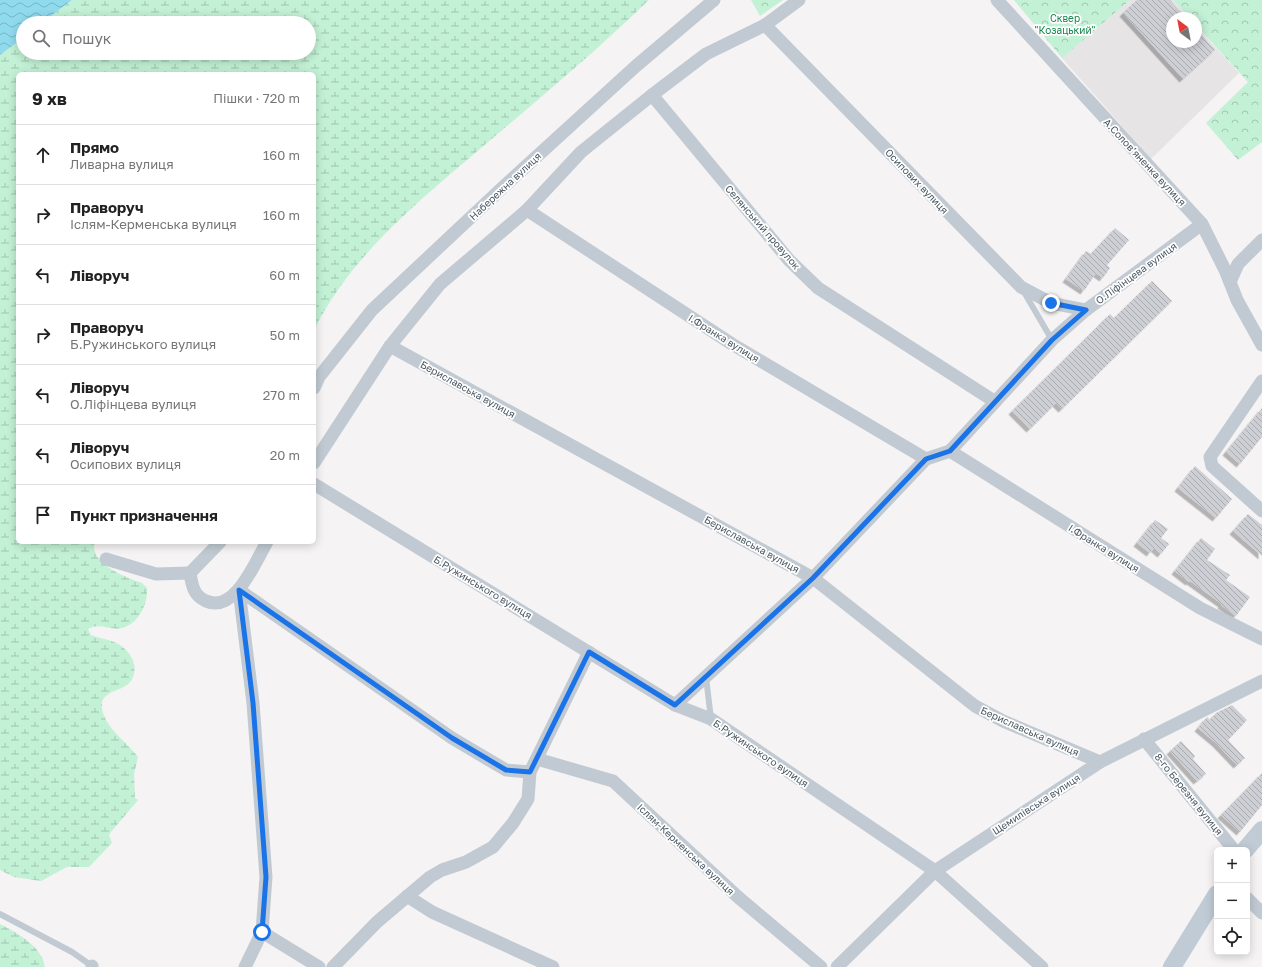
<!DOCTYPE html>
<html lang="uk">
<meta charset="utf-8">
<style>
body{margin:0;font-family:"Golos Text",sans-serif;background:#f2f2f2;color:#222}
.controls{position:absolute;right:12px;bottom:12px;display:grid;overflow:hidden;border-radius:6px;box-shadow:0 2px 10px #0003}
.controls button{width:36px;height:36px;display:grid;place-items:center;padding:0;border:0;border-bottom:1px solid #e0e0e0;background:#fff;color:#222;font:20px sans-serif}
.compass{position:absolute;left:1166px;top:12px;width:36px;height:36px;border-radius:50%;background:#fff;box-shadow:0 2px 10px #0003;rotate:328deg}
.stop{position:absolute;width:12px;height:12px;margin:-9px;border:3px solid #1a73e8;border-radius:50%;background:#fff}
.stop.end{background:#1a73e8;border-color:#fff;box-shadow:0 1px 4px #0008}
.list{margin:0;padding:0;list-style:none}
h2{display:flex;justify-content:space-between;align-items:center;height:52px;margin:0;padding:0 16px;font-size:17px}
h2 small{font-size:13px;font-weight:400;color:#767676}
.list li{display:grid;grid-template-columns:26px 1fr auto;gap:12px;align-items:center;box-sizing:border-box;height:60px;padding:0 16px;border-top:1px solid #e0e0e0}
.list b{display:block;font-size:15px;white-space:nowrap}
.list p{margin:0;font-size:13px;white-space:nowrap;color:#767676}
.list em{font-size:13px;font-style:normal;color:#767676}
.icon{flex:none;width:22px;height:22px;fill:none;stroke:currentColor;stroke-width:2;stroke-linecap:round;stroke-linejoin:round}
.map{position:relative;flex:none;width:1262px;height:967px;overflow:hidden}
.search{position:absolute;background:#fff;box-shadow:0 2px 10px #0003;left:16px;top:16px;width:300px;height:44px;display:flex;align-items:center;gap:10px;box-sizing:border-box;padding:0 14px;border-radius:22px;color:#767676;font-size:15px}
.panel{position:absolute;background:#fff;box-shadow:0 2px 10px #0003;left:16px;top:72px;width:300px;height:472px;border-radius:6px}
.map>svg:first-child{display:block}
.education{fill:#e6e4e5}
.forest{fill:url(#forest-crowns)}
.wetland{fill:url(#wetland-marsh)}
.water{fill:url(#water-waves)}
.building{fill:url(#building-back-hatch);filter:url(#shadow)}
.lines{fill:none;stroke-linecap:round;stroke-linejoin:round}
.lane{stroke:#c1cad2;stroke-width:6}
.street{stroke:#c1cad2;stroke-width:13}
.secondary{stroke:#c1cbd6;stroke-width:18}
.route{stroke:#1a73e8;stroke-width:5}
.labels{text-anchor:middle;stroke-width:3.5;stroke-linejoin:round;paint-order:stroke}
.park-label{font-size:10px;fill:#17864f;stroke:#fff}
.street-label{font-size:10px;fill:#4a5661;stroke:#fff}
</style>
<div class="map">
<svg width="1262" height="967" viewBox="0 0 1262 967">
<defs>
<pattern id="forest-crowns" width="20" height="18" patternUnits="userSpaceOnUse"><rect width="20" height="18" fill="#c3f1d5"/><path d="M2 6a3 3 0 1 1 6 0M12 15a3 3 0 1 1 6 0" fill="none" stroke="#a0c6b0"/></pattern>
<pattern id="wetland-marsh" width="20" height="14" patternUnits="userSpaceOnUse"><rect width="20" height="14" fill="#c3f1d5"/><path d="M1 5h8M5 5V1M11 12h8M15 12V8" fill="none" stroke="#a0c6b0"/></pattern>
<pattern id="water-waves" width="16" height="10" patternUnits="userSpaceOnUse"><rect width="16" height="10" fill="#90daee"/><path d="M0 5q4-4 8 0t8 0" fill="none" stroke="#78b4c4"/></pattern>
<pattern id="building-back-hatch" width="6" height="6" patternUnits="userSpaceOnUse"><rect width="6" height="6" fill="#cdcfd5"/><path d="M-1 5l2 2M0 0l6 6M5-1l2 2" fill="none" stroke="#a8abb0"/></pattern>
<filter id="shadow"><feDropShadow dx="-3.5" dy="3.5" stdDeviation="0" flood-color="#0004"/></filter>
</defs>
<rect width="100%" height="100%" fill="#f5f3f3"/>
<path class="education" d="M 1130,0 L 1173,0 L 1189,18 L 1172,18 L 1172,42 L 1196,42 L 1196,26 L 1239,73 L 1151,159 L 1062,58 Z"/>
<g class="forest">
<path d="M 751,0 L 783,0 L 760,16 Z"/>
<path d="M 1014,0 L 1130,0 L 1062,58 Z"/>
<path d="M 1173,0 L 1262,0 L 1262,142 L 1238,160 L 1206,123 L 1248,82 L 1196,25 L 1196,18 L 1190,18 Z"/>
</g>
<g class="wetland">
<path d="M 72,0 L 649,0 C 595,52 538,100 481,148 C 418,202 352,254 314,330 L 314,74 L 18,74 L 18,542 L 95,542 C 88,563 127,578 142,583 L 147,588 C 148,603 139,624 122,628 C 111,631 99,622 88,629 L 91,635 C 100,639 111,639 120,645 C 125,648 133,657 134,664 C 139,697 99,684 102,708 C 104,727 127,742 138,757 L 134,774 L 135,798 L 138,800 L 111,832 L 109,835 L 112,843 L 89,867 L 67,867 L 41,881 L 14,877 L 0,870 L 0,55 L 23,38 L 23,53 L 309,53 L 309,23 L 42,23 Z"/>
<path d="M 0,924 C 17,933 42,946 45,967 L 0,967 Z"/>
</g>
<path class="water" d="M 0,0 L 72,0 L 42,23 L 23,23 L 23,38 L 0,55 Z"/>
<g class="building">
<path d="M 1137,0 L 1170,0 L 1186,18 L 1172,18 L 1172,42 L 1196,42 L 1196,29 L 1215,50 L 1183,79 L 1123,13 Z"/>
<path d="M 1115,228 L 1129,240 L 1107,265 L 1110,268 L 1103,278 L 1096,273 L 1084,291 L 1066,279 L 1086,251 L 1091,254 Z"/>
<path d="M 1152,281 L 1172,301 L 1062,409 L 1056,403 L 1030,429 L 1012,411 L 1110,314 L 1114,318 Z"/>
<path d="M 1262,408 L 1262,437 L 1240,464 L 1226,452 Z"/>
<path d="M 1195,466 L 1232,499 L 1216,518 L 1178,488 Z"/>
<path d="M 1248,514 L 1262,525 L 1262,556 L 1233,531 Z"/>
<path d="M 1155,520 L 1168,529 L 1161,538 L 1169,544 L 1161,554 L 1154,548 L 1150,553 L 1137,543 Z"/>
<path d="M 1201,538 L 1215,549 L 1207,560 L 1230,575 L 1226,580 L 1250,597 L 1236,616 L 1221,605 L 1222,604 L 1190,581 L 1189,582 L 1175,571 Z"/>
<path d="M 1232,705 L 1247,720 L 1228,740 L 1245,758 L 1237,765 L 1216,743 L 1198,728 L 1207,717 L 1210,720 L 1216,713 Z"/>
<path d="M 1181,741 L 1195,756 L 1193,759 L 1206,774 L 1197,781 L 1170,751 Z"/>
<path d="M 1262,773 L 1262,805 L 1240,832 L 1221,815 Z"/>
</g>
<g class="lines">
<g class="lane">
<path d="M 1024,292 L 1052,340"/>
<path d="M 706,677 L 711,719"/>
<path d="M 0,914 L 72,952 L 92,966"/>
</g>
<g class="street">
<path d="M 997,0 L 1202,224 L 1226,272 L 1237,300 L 1262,345"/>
<path d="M 765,25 L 1021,287 L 1051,303 L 1086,310"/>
<path d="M 652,95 L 789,260 L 818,288 L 994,401"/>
<path d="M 527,210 L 732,344 L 926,459"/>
<path d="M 1230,282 L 1238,264 L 1262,240"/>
<path d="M 390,346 L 813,578 L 975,706 L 1003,721 L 1100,762"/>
<path d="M 1262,381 L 1210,457 L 1212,466 L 1262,511"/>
<path d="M 314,388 L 319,377 L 372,310 L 501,189 L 636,66 L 714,0"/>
<path d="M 950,451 L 1200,608 L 1262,639"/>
<path d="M 314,463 L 390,346 L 440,284 L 527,210 L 581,152 L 652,95 L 706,54 L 765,25 L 799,0"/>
<path d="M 314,484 L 675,705 L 711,719 L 935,871 L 1042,967"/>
<path d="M 106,559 L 156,574 L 190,573"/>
<path d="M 190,573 C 192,585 193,595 206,601 C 235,614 255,562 267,542"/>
<path d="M 190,573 L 220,542"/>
<path d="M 239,590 L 253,703 L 266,877 L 262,932 L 245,967"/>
<path d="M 239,590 L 452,738 L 506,770 L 530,772"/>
<path d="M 675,705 L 813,578 L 926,459 L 950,451 L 1052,340 L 1086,310 L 1202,224"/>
<path d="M 1144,739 L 1234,850"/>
<path d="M 537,759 L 613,781 L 738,897 L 821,967"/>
<path d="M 407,896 L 432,912 L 553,967"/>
<path d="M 1247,898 L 1262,913"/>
<path d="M 262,932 L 319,967"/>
<path d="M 92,966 L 92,967"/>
<path d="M 333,967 L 377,922 L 430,877 L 442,870 L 466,862 L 493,847 L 513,823 L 528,799 L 530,772 L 589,652"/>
<path d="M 837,967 L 935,871 L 1100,762 L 1262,681"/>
</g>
<g class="secondary">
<path d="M 1245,850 L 1262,830"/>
<path d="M 1172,967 L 1217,894"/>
</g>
</g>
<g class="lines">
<path class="route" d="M 262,932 L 266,877 L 253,703 L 239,590 L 452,738 L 506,770 L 530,772 L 589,652 L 675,705 L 813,578 L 926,459 L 950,451 L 1052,340 L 1086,310 L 1051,303"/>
</g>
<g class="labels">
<g class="park-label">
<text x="1065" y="22">Сквер<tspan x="1065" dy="12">"Козацький"</tspan></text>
</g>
<g class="street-label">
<text transform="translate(1145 162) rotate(47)" y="4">А.Солов’яненка вулиця</text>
<text transform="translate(917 181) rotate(46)" y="4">Осипових вулиця</text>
<text transform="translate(505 186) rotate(-43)" y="4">Набережна вулиця</text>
<text transform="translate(763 227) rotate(49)" y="4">Селянський провулок</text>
<text transform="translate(1136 273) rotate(-36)" y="4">О.Ліфінцева вулиця</text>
<text transform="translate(724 338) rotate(32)" y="4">І.Франка вулиця</text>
<text transform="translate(468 389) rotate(29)" y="4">Бериславська вулиця</text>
<text transform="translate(752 544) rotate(29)" y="4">Бериславська вулиця</text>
<text transform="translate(1104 548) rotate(32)" y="4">І.Франка вулиця</text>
<text transform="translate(483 587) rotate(31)" y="4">Б.Ружинського вулиця</text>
<text transform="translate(1030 731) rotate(24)" y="4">Бериславська вулиця</text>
<text transform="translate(761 753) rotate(34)" y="4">Б.Ружинського вулиця</text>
<text transform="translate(1189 794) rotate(51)" y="4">8-го Березня вулиця</text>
<text transform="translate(1036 804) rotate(-33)" y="4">Щемилівська вулиця</text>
<text transform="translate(686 849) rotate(43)" y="4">Іслям-Керменська вулиця</text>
</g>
</g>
</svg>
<div class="controls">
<button>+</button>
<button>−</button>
<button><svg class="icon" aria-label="locate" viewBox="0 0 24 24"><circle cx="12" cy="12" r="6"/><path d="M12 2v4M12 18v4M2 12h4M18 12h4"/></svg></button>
</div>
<svg class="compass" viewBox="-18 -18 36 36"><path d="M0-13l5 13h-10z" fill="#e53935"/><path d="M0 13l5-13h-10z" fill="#767676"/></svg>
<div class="stop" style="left:262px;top:932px"></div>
<div class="stop end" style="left:1051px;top:303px"></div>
<div class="search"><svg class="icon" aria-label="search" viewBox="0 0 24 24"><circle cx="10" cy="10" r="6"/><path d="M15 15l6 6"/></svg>Пошук</div>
<section class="panel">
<h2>9 хв<small>Пішки · 720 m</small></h2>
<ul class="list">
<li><svg class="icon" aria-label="ahead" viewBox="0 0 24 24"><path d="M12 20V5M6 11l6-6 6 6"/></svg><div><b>Прямо</b><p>Ливарна вулиця</p></div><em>160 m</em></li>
<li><svg class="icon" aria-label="right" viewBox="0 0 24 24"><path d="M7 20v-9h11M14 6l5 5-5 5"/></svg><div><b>Праворуч</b><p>Іслям-Керменська вулиця</p></div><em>160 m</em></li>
<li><svg class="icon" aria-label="left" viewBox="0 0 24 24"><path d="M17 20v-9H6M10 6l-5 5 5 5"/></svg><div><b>Ліворуч</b></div><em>60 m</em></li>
<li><svg class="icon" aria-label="right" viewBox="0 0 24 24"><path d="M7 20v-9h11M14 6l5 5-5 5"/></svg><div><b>Праворуч</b><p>Б.Ружинського вулиця</p></div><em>50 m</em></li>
<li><svg class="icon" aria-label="left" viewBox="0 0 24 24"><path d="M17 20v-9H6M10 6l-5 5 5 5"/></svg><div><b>Ліворуч</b><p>О.Ліфінцева вулиця</p></div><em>270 m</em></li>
<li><svg class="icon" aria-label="left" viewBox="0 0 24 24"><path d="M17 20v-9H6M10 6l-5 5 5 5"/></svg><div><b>Ліворуч</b><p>Осипових вулиця</p></div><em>20 m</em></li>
<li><svg class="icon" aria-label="arrive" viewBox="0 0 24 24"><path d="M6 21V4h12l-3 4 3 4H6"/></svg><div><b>Пункт призначення</b></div></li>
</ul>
</section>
</div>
